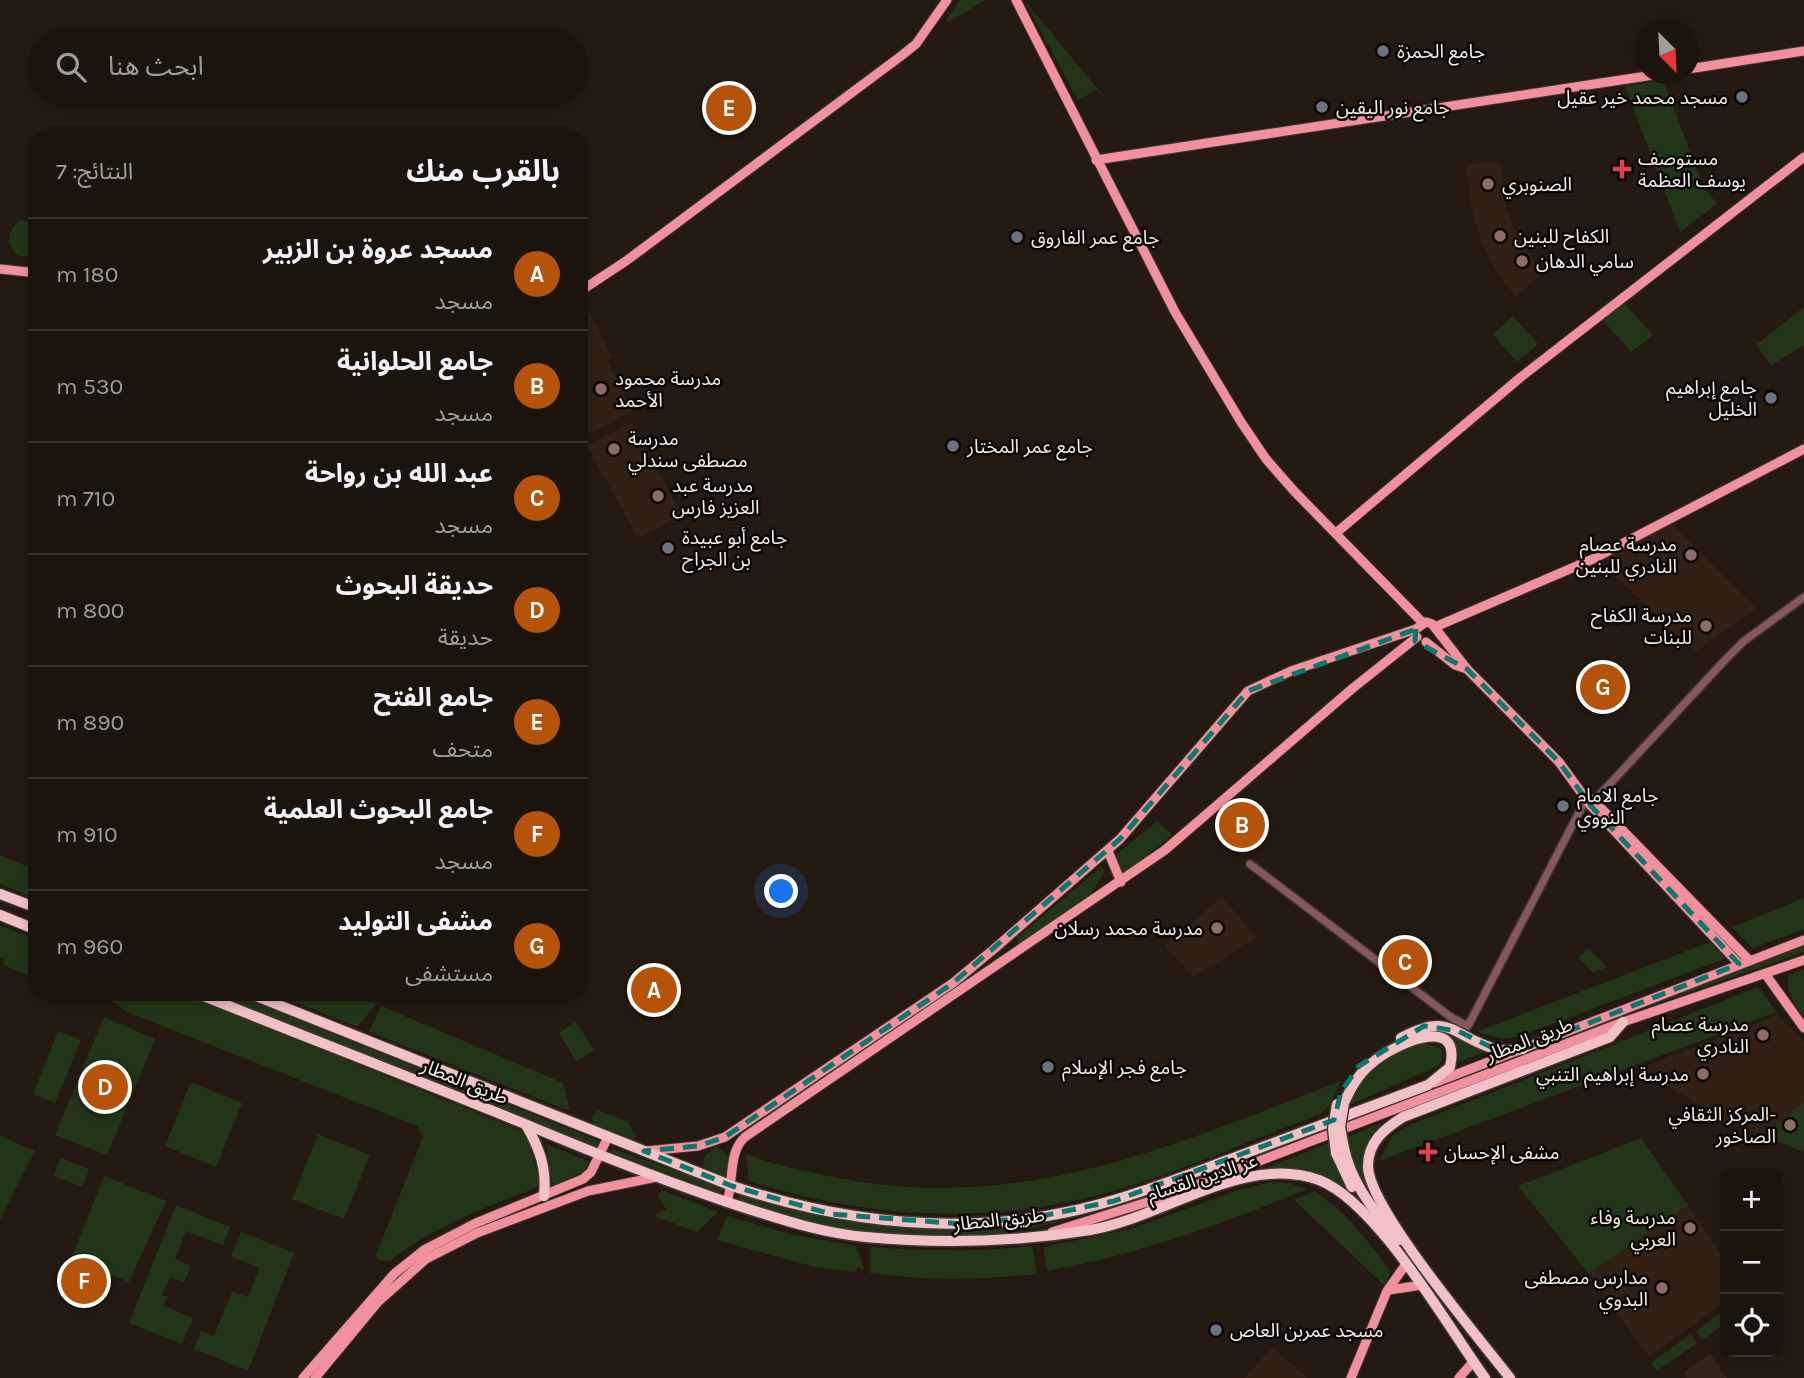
<!DOCTYPE html>
<html lang="ar">
<meta charset="utf-8">
<style>
body{margin:0;font-family:Karla,"Noto Sans Arabic",sans-serif;background:#28211b;color:#f1f3f6;direction:rtl}
.controls{position:absolute;right:21px;bottom:21px;display:grid;overflow:hidden;border-radius:14px;box-shadow:0 4px 10px #0003}
.controls button{width:63px;height:63px;display:grid;place-items:center;padding:0;border:0;border-bottom:2px solid #39332e;background:#1b140d;color:#f1f3f6;font:35px sans-serif}
.compass{position:absolute;left:1636px;top:21px;width:63px;height:63px;border-radius:50%;background:#1b140d;box-shadow:0 4px 10px #0003;rotate:156deg}
.you{position:absolute;left:782px;top:892px;width:24px;height:24px;margin:-18px;border:5px solid #fff;border-radius:50%;background:#1a73e8;box-shadow:0 0 0 10px #1a73e833}
.badge{display:grid;place-items:center;width:46px;height:46px;border-radius:50%;background:#b45309;color:#fff;font-size:23px;font-weight:700}
.pin{position:absolute;translate:-50% -50%;border:4px solid #fff;box-shadow:0 2px 7px #0006}
.list{margin:0;padding:0;list-style:none}
h2{display:flex;justify-content:space-between;align-items:center;height:91px;margin:0;padding:0 28px;font-size:30px}
h2 small{font-size:23px;font-weight:400;color:#a09e9d}
.list li{display:grid;grid-template-columns:46px 1fr auto;gap:21px;align-items:center;box-sizing:border-box;height:112px;padding:0 28px;border-top:2px solid #39332e}
.list b{display:block;font-size:26px;white-space:nowrap}
.list p{margin:0;font-size:23px;white-space:nowrap;color:#a09e9d}
.list em{font-size:23px;font-style:normal;color:#a09e9d}
.icon{flex:none;width:38px;height:38px;fill:none;stroke:currentColor;stroke-width:2;stroke-linecap:round;stroke-linejoin:round}
.map{position:relative;flex:none;width:1804px;height:1378px;overflow:hidden;direction:ltr}
.search{position:absolute;background:#1b140d;box-shadow:0 4px 10px #0003;left:28px;top:28px;width:560px;height:77px;display:flex;align-items:center;gap:18px;box-sizing:border-box;padding:0 24px;border-radius:38px;color:#a09e9d;font-size:26px}
.panel{position:absolute;background:#1b140d;box-shadow:0 4px 10px #0003;left:28px;top:126px;width:560px;height:875px;border-radius:28px;direction:rtl}
.map>svg:first-child{display:block}
.built{fill:#302114}
.medical{fill:#322418}
.green{fill:#223519}
.lines{fill:none;stroke-linecap:round;stroke-linejoin:round}
.minor-casing{stroke:#41382f;stroke-width:10}
.major-casing{stroke:#41382f;stroke-width:11}
.highway-casing{stroke:#41382f;stroke-width:13}
.minor{stroke:#86575d;stroke-width:7}
.major{stroke:#f2919e;stroke-width:9}
.highway{stroke:#f1c1c6;stroke-width:10}
.highway-bridge-casing{stroke:#41382f;stroke-width:13;stroke-linecap:butt}
.highway-bridge{stroke:#f1c1c6;stroke-width:10}
.marked{fill:none;stroke:#0f766e;stroke-width:5;stroke-dasharray:14 9;stroke-linejoin:round}
.worship-dot{fill:#6b7280;stroke:#0a0604;stroke-width:2.5}
.health-dot{fill:#e0444e;stroke:#0a0604;stroke-width:2.5}
.education-dot{fill:#8d6e63;stroke:#0a0604;stroke-width:2.5}
.labels{text-anchor:middle;stroke-width:5;stroke-linejoin:round;paint-order:stroke}
.poi-label{font-size:19px;fill:#f4ede7;stroke:#0a0604;text-anchor:start}
.street-label{font-size:19px;fill:#f4ede7;stroke:#0a0604}
</style>
<div class="map">
<svg width="1804" height="1378" viewBox="0 0 1804 1378">
<rect width="100%" height="100%" fill="#241a11"/>
<g class="built">
<path d="M 1500,161 L 1506,207 L 1519,239 L 1542,274 L 1516,297 L 1496,271 L 1482,242 L 1472,210 L 1466,165 Z"/>
<path d="M 585,303 L 612,357 L 607,360 L 632,411 L 587,435 L 579,420 L 579,306 Z"/>
<path d="M 631,422 L 682,515 L 638,538 L 587,446 Z"/>
<path d="M 1672,524 L 1757,608 L 1695,652 L 1607,568 L 1611,564 L 1606,558 Z"/>
<path d="M 1222,896 L 1256,938 L 1193,977 L 1165,946 Z"/>
<path d="M 1778,1015 L 1804,1043 L 1804,1101 L 1764,1136 L 1739,1128 L 1638,1069 Z"/>
<path d="M 1688,1205 L 1725,1261 L 1725,1302 L 1649,1357 L 1589,1274 Z"/>
<path d="M 1272,1347 L 1307,1378 L 1245,1378 Z"/>
</g>
<path class="medical" d="M 1710,1354 L 1727,1378 L 1687,1378 L 1683,1372 Z"/>
<g class="green">
<path d="M 960,0 L 985,0 L 949,22 L 946,20 Z"/>
<path d="M 1024,0 L 1106,99 L 1096,90 L 1078,100 Z"/>
<path d="M 1663,80 L 1703,186 L 1717,204 L 1680,232 L 1625,86 Z"/>
<path d="M 21,220 L 37,225 L 37,253 C 9,267 0,233 21,220 Z"/>
<path d="M 1623,302 L 1653,335 L 1631,352 L 1602,319 Z"/>
<path d="M 1804,307 L 1804,345 L 1771,365 L 1756,345 Z"/>
<path d="M 1513,316 L 1538,344 L 1517,362 L 1493,334 Z"/>
<path d="M 1157,821 L 1172,835 L 1124,874 L 1116,855 Z"/>
<path d="M 0,855 L 37,870 L 37,899 L 0,884 Z"/>
<path d="M 1101,867 L 1105,871 L 1089,897 L 1018,944 L 1018,937 Z"/>
<path d="M 1804,898 L 1804,929 L 1753,948 L 1732,927 Z"/>
<path d="M 0,925 L 37,940 L 37,979 L 3,965 L 5,959 L 0,957 Z"/>
<path d="M 1710,942 L 1726,958 L 1521,1036 L 1503,1039 L 1476,1032 Z"/>
<path d="M 1804,946 L 1804,952 L 1624,1015 Z"/>
<path d="M 1588,948 L 1607,967 L 1593,972 L 1578,958 Z"/>
<path d="M 1804,969 L 1804,1017 C 1794,1005 1785,990 1789,975 Z"/>
<path d="M 1758,987 L 1777,1012 L 1379,1161 L 1392,1136 L 1405,1127 Z"/>
<path d="M 109,992 L 179,992 L 521,1131 L 530,1144 L 540,1186 C 487,1207 435,1225 390,1261 L 378,1260 L 376,1255 L 423,1137 L 417,1126 L 127,1012 L 105,996 Z"/>
<path d="M 209,992 L 228,992 L 599,1141 L 597,1147 Z"/>
<path d="M 271,992 L 346,992 L 376,1004 L 357,1027 Z"/>
<path d="M 381,1006 L 563,1083 L 570,1111 L 369,1032 Z"/>
<path d="M 104,1017 L 155,1039 L 107,1155 L 55,1135 Z"/>
<path d="M 576,1022 L 594,1050 L 576,1061 L 559,1033 Z"/>
<path d="M 58,1031 L 81,1040 L 55,1103 L 33,1094 Z"/>
<path d="M 1445,1031 L 1491,1050 L 1459,1062 L 1454,1040 Z"/>
<path d="M 1425,1043 L 1441,1049 L 1443,1058 L 1438,1066 L 1350,1105 C 1361,1073 1393,1050 1425,1043 Z"/>
<path d="M 1341,1081 L 1331,1104 L 1320,1114 C 1238,1145 1155,1184 1069,1202 C 962,1224 852,1214 749,1181 L 746,1154 C 773,1165 800,1170 828,1176 C 1018,1216 1168,1147 1341,1081 Z"/>
<path d="M 191,1082 L 242,1103 L 216,1167 L 165,1146 Z"/>
<path d="M 1804,1101 L 1804,1152 L 1764,1136 Z"/>
<path d="M 598,1110 L 627,1121 L 636,1136 L 634,1139 L 594,1124 L 592,1117 Z"/>
<path d="M 1381,1123 C 1361,1144 1359,1164 1369,1191 L 1353,1162 L 1347,1137 Z"/>
<path d="M 318,1134 L 370,1155 L 344,1219 L 292,1199 Z"/>
<path d="M 0,1136 L 35,1151 L 0,1220 Z"/>
<path d="M 1641,1138 L 1688,1205 L 1589,1274 L 1518,1186 Z"/>
<path d="M 1329,1143 L 1342,1179 L 1357,1201 C 1327,1174 1307,1166 1268,1167 Z"/>
<path d="M 546,1144 L 590,1162 L 583,1172 L 553,1186 Z"/>
<path d="M 716,1146 L 729,1157 L 727,1177 L 703,1167 L 705,1156 Z"/>
<path d="M 612,1148 C 649,1163 686,1173 723,1188 L 721,1193 L 611,1152 Z"/>
<path d="M 60,1158 L 89,1169 L 82,1187 L 54,1176 Z"/>
<path d="M 104,1176 L 166,1201 L 129,1282 L 76,1261 L 61,1296 L 57,1294 Z"/>
<path d="M 1272,1182 L 1289,1183 L 1307,1189 C 1223,1224 1137,1255 1047,1271 L 1043,1247 L 1130,1229 L 1239,1190 Z"/>
<path d="M 662,1190 L 718,1212 L 697,1232 L 654,1216 L 666,1209 L 658,1196 Z"/>
<path d="M 1315,1191 C 1347,1214 1368,1240 1390,1271 L 1385,1286 L 1294,1200 Z"/>
<path d="M 740,1195 C 813,1217 886,1230 962,1230 C 998,1230 1034,1224 1070,1220 C 1044,1225 1017,1232 991,1235 C 907,1248 817,1226 737,1201 Z"/>
<path d="M 176,1205 L 230,1227 L 223,1245 L 186,1231 L 175,1259 L 191,1266 L 184,1282 L 170,1277 L 162,1295 L 167,1297 L 164,1306 L 193,1318 L 182,1344 L 129,1323 Z"/>
<path d="M 727,1216 L 790,1234 L 856,1246 L 864,1270 L 858,1267 L 855,1272 L 815,1267 L 717,1240 Z"/>
<path d="M 241,1232 L 294,1253 L 248,1371 L 194,1349 L 201,1331 L 214,1336 L 232,1292 L 248,1297 L 259,1268 L 231,1256 Z"/>
<path d="M 1032,1246 L 1037,1274 C 981,1280 926,1281 870,1273 L 870,1247 C 925,1251 977,1252 1032,1246 Z"/>
<path d="M 1725,1310 L 1725,1323 L 1702,1340 L 1696,1331 Z"/>
<path d="M 1691,1334 L 1697,1343 L 1657,1371 L 1651,1363 Z"/>
</g>
<g class="lines">
<defs>
<g id="minor">
<path d="M 1594,801 L 1725,660 L 1744,641 L 1804,597"/>
<path d="M 1250,864 L 1452,1018 L 1468,1026 L 1587,797"/>
</g>
<g id="major">
<path d="M 1016,0 L 1175,312 L 1241,422 L 1266,459 L 1294,491 L 1423,623"/>
<path d="M 1688,69 L 1804,51"/>
<path d="M 1096,160 L 1660,74"/>
<path d="M 0,269 L 37,273"/>
<path d="M 579,292 L 626,261 L 901,56 L 916,44 L 947,0"/>
<path d="M 1336,533 L 1521,377 L 1804,157"/>
<path d="M 1435,627 L 1593,559 L 1804,449"/>
<path d="M 1426,642 L 1455,665 L 1467,669"/>
<path d="M 1587,797 L 1594,801 L 1749,960"/>
<path d="M 1108,851 L 1121,882"/>
<path d="M 1766,975 L 1804,1028"/>
<path d="M 1434,1083 L 1804,940"/>
<path d="M 646,1151 L 698,1146 L 725,1137 L 953,983 L 994,949 L 1120,839 L 1248,691 L 1291,671 L 1416,629 L 1426,622 L 1432,624 L 1467,669 L 1559,762 L 1591,806 L 1739,964"/>
<path d="M 727,1202 C 734,1181 728,1152 745,1137 L 1165,850 L 1353,688 L 1417,637"/>
<path d="M 1052,1232 L 1173,1194 L 1623,1022 L 1804,960"/>
<path d="M 1389,1290 L 1422,1285"/>
<path d="M 303,1378 L 394,1274 L 424,1250 L 476,1223 L 583,1179 L 591,1172 L 608,1137"/>
<path d="M 315,1378 L 378,1302 L 426,1259 L 477,1233 L 588,1191 L 657,1177"/>
<path d="M 1351,1378 L 1387,1291 L 1406,1264"/>
<path d="M 1459,1378 L 1473,1362"/>
</g>
<g id="highway">
<path d="M 0,894 L 37,908"/>
<path d="M 0,915 L 37,930"/>
<path d="M 194,992 C 308,1038 423,1082 537,1129 C 602,1156 667,1182 733,1204 C 777,1218 820,1233 866,1237 C 941,1244 1016,1242 1090,1230 C 1163,1218 1245,1153 1319,1180 C 1378,1203 1447,1326 1485,1378"/>
<path d="M 246,992 L 732,1186 C 844,1223 962,1236 1077,1210 C 1129,1198 1179,1178 1228,1160 C 1295,1135 1361,1110 1428,1085 L 1450,1067 C 1463,1011 1391,1046 1372,1063 C 1358,1074 1351,1088 1344,1103"/>
<path d="M 1401,1038 C 1451,1011 1451,1036 1495,1049 C 1503,1052 1514,1050 1523,1049"/>
<path d="M 526,1125 C 540,1149 547,1169 544,1196"/>
<path d="M 1344,1148 C 1351,1183 1376,1215 1400,1240"/>
<path d="M 1336,1153 L 1352,1187"/>
<path d="M 1510,1378 C 1480,1339 1368,1208 1368,1166 C 1368,1142 1384,1129 1403,1117 L 1610,1037 L 1623,1022"/>
</g>
</defs>
<use href="#minor" class="minor-casing"/>
<use href="#major" class="major-casing"/>
<use href="#highway" class="highway-casing"/>
<use href="#minor" class="minor"/>
<use href="#major" class="major"/>
<use href="#highway" class="highway"/>
<defs>
<g id="highway-bridge">
<path d="M 1344,1148 L 1340,1127 L 1344,1103"/>
<path d="M 1336,1153 L 1333,1129 L 1337,1104"/>
</g>
</defs>
<use href="#highway-bridge" class="highway-bridge-casing"/>
<use href="#highway-bridge" class="highway-bridge"/>
</g>
<path class="marked" d="M 1416,629 L 1415,641 L 1467,669 L 1559,762 L 1591,806 L 1739,964 L 1523,1049 L 1497,1050 L 1458,1031 L 1424,1026 L 1359,1066 L 1341,1092 L 1334,1120 L 1114,1201 L 1037,1217 L 963,1224 L 831,1214 L 732,1186 L 644,1151 L 698,1146 L 725,1137 L 953,983 L 1120,839 L 1248,691 Z"/>
<g class="worship-dot">
<circle cx="1383" cy="51" r="7"/>
<circle cx="1742" cy="97" r="7"/>
<circle cx="1322" cy="107" r="7"/>
<circle cx="1017" cy="237" r="7"/>
<circle cx="1771" cy="398" r="7"/>
<circle cx="953" cy="446" r="7"/>
<circle cx="668" cy="548" r="7"/>
<circle cx="1563" cy="806" r="7"/>
<circle cx="1048" cy="1067" r="7"/>
<circle cx="1216" cy="1330" r="7"/>
</g>
<g class="health-dot">
<path d="M1618.5 158.5h7v7h7v7h-7v7h-7v-7h-7v-7h7z"/>
<path d="M1424.5 1141.5h7v7h7v7h-7v7h-7v-7h-7v-7h7z"/>
</g>
<g class="education-dot">
<circle cx="1488" cy="184" r="7"/>
<circle cx="1500" cy="236" r="7"/>
<circle cx="1522" cy="261" r="7"/>
<circle cx="601" cy="389" r="7"/>
<circle cx="614" cy="449" r="7"/>
<circle cx="658" cy="496" r="7"/>
<circle cx="1691" cy="555" r="7"/>
<circle cx="1706" cy="626" r="7"/>
<circle cx="1217" cy="928" r="7"/>
<circle cx="1763" cy="1035" r="7"/>
<circle cx="1703" cy="1074" r="7"/>
<circle cx="1790" cy="1125" r="7"/>
<circle cx="1690" cy="1228" r="7"/>
<circle cx="1662" cy="1288" r="7"/>
</g>
<g class="labels">
<g class="poi-label">
<text x="1397" y="58">جامع الحمزة</text>
<text x="1728" y="104" text-anchor="end">مسجد محمد خير عقيل</text>
<text x="1336" y="114">جامع نور اليقين</text>
<text x="1638" y="165">مستوصف<tspan x="1638" dy="22">يوسف العظمة</tspan></text>
<text x="1502" y="191">الصنوبري</text>
<text x="1514" y="243">الكفاح للبنين</text>
<text x="1031" y="244">جامع عمر الفاروق</text>
<text x="1536" y="268">سامي الدهان</text>
<text x="615" y="385">مدرسة محمود<tspan x="615" dy="22">الأحمد</tspan></text>
<text x="1757" y="394" text-anchor="end">جامع إبراهيم<tspan x="1757" dy="22">الخليل</tspan></text>
<text x="628" y="445">مدرسة<tspan x="628" dy="22">مصطفى سندلي</tspan></text>
<text x="967" y="453">جامع عمر المختار</text>
<text x="672" y="492">مدرسة عبد<tspan x="672" dy="22">العزيز فارس</tspan></text>
<text x="682" y="544">جامع أبو عبيدة<tspan x="682" dy="22">بن الجراح</tspan></text>
<text x="1677" y="551" text-anchor="end">مدرسة عصام<tspan x="1677" dy="22">النادري للبنين</tspan></text>
<text x="1692" y="622" text-anchor="end">مدرسة الكفاح<tspan x="1692" dy="22">للبنات</tspan></text>
<text x="1577" y="802">جامع الامام<tspan x="1577" dy="22">النووي</tspan></text>
<text x="1203" y="935" text-anchor="end">مدرسة محمد رسلان</text>
<text x="1749" y="1031" text-anchor="end">مدرسة عصام<tspan x="1749" dy="22">النادري</tspan></text>
<text x="1062" y="1074">جامع فجر الإسلام</text>
<text x="1689" y="1081" text-anchor="end">مدرسة إبراهيم التنبي</text>
<text x="1776" y="1121" text-anchor="end">المركز الثقافي-<tspan x="1776" dy="22">الصاخور</tspan></text>
<text x="1444" y="1159">مشفى الإحسان</text>
<text x="1676" y="1224" text-anchor="end">مدرسة وفاء<tspan x="1676" dy="22">العربي</tspan></text>
<text x="1648" y="1284" text-anchor="end">مدارس مصطفى<tspan x="1648" dy="22">البدوي</tspan></text>
<text x="1230" y="1337">مسجد عمربن العاص</text>
</g>
<g class="street-label">
<text transform="translate(1529 1039) rotate(-21)" y="7">طريق المطار</text>
<text transform="translate(465 1081) rotate(22)" y="7">طريق المطار</text>
<text transform="translate(1202 1177) rotate(-18)" y="7">عز الدين القسام</text>
<text transform="translate(999 1219) rotate(-6)" y="7">طريق المطار</text>
</g>
</g>
</svg>
<div class="controls">
<button>+</button>
<button>−</button>
<button><svg class="icon" aria-label="locate" viewBox="0 0 24 24"><circle cx="12" cy="12" r="6"/><path d="M12 2v4M12 18v4M2 12h4M18 12h4"/></svg></button>
</div>
<svg class="compass" viewBox="-18 -18 36 36"><path d="M0-13l5 13h-10z" fill="#e53935"/><path d="M0 13l5-13h-10z" fill="#a09e9d"/></svg>
<div class="you"></div>
<div class="pin badge" style="left:654px;top:990px">A</div>
<div class="pin badge" style="left:1242px;top:825px">B</div>
<div class="pin badge" style="left:1405px;top:962px">C</div>
<div class="pin badge" style="left:105px;top:1087px">D</div>
<div class="pin badge" style="left:729px;top:108px">E</div>
<div class="pin badge" style="left:84px;top:1281px">F</div>
<div class="pin badge" style="left:1603px;top:687px">G</div>
<div class="search"><svg class="icon" aria-label="search" viewBox="0 0 24 24"><circle cx="10" cy="10" r="6"/><path d="M15 15l6 6"/></svg>ابحث هنا</div>
<section class="panel">
<h2>بالقرب منك<small>النتائج: 7</small></h2>
<ul class="list">
<li><span class="badge">A</span><div><b>مسجد عروة بن الزبير</b><p>مسجد</p></div><em>180 m</em></li>
<li><span class="badge">B</span><div><b>جامع الحلوانية</b><p>مسجد</p></div><em>530 m</em></li>
<li><span class="badge">C</span><div><b>عبد الله بن رواحة</b><p>مسجد</p></div><em>710 m</em></li>
<li><span class="badge">D</span><div><b>حديقة البحوث</b><p>حديقة</p></div><em>800 m</em></li>
<li><span class="badge">E</span><div><b>جامع الفتح</b><p>متحف</p></div><em>890 m</em></li>
<li><span class="badge">F</span><div><b>جامع البحوث العلمية</b><p>مسجد</p></div><em>910 m</em></li>
<li><span class="badge">G</span><div><b>مشفى التوليد</b><p>مستشفى</p></div><em>960 m</em></li>
</ul>
</section>
</div>
